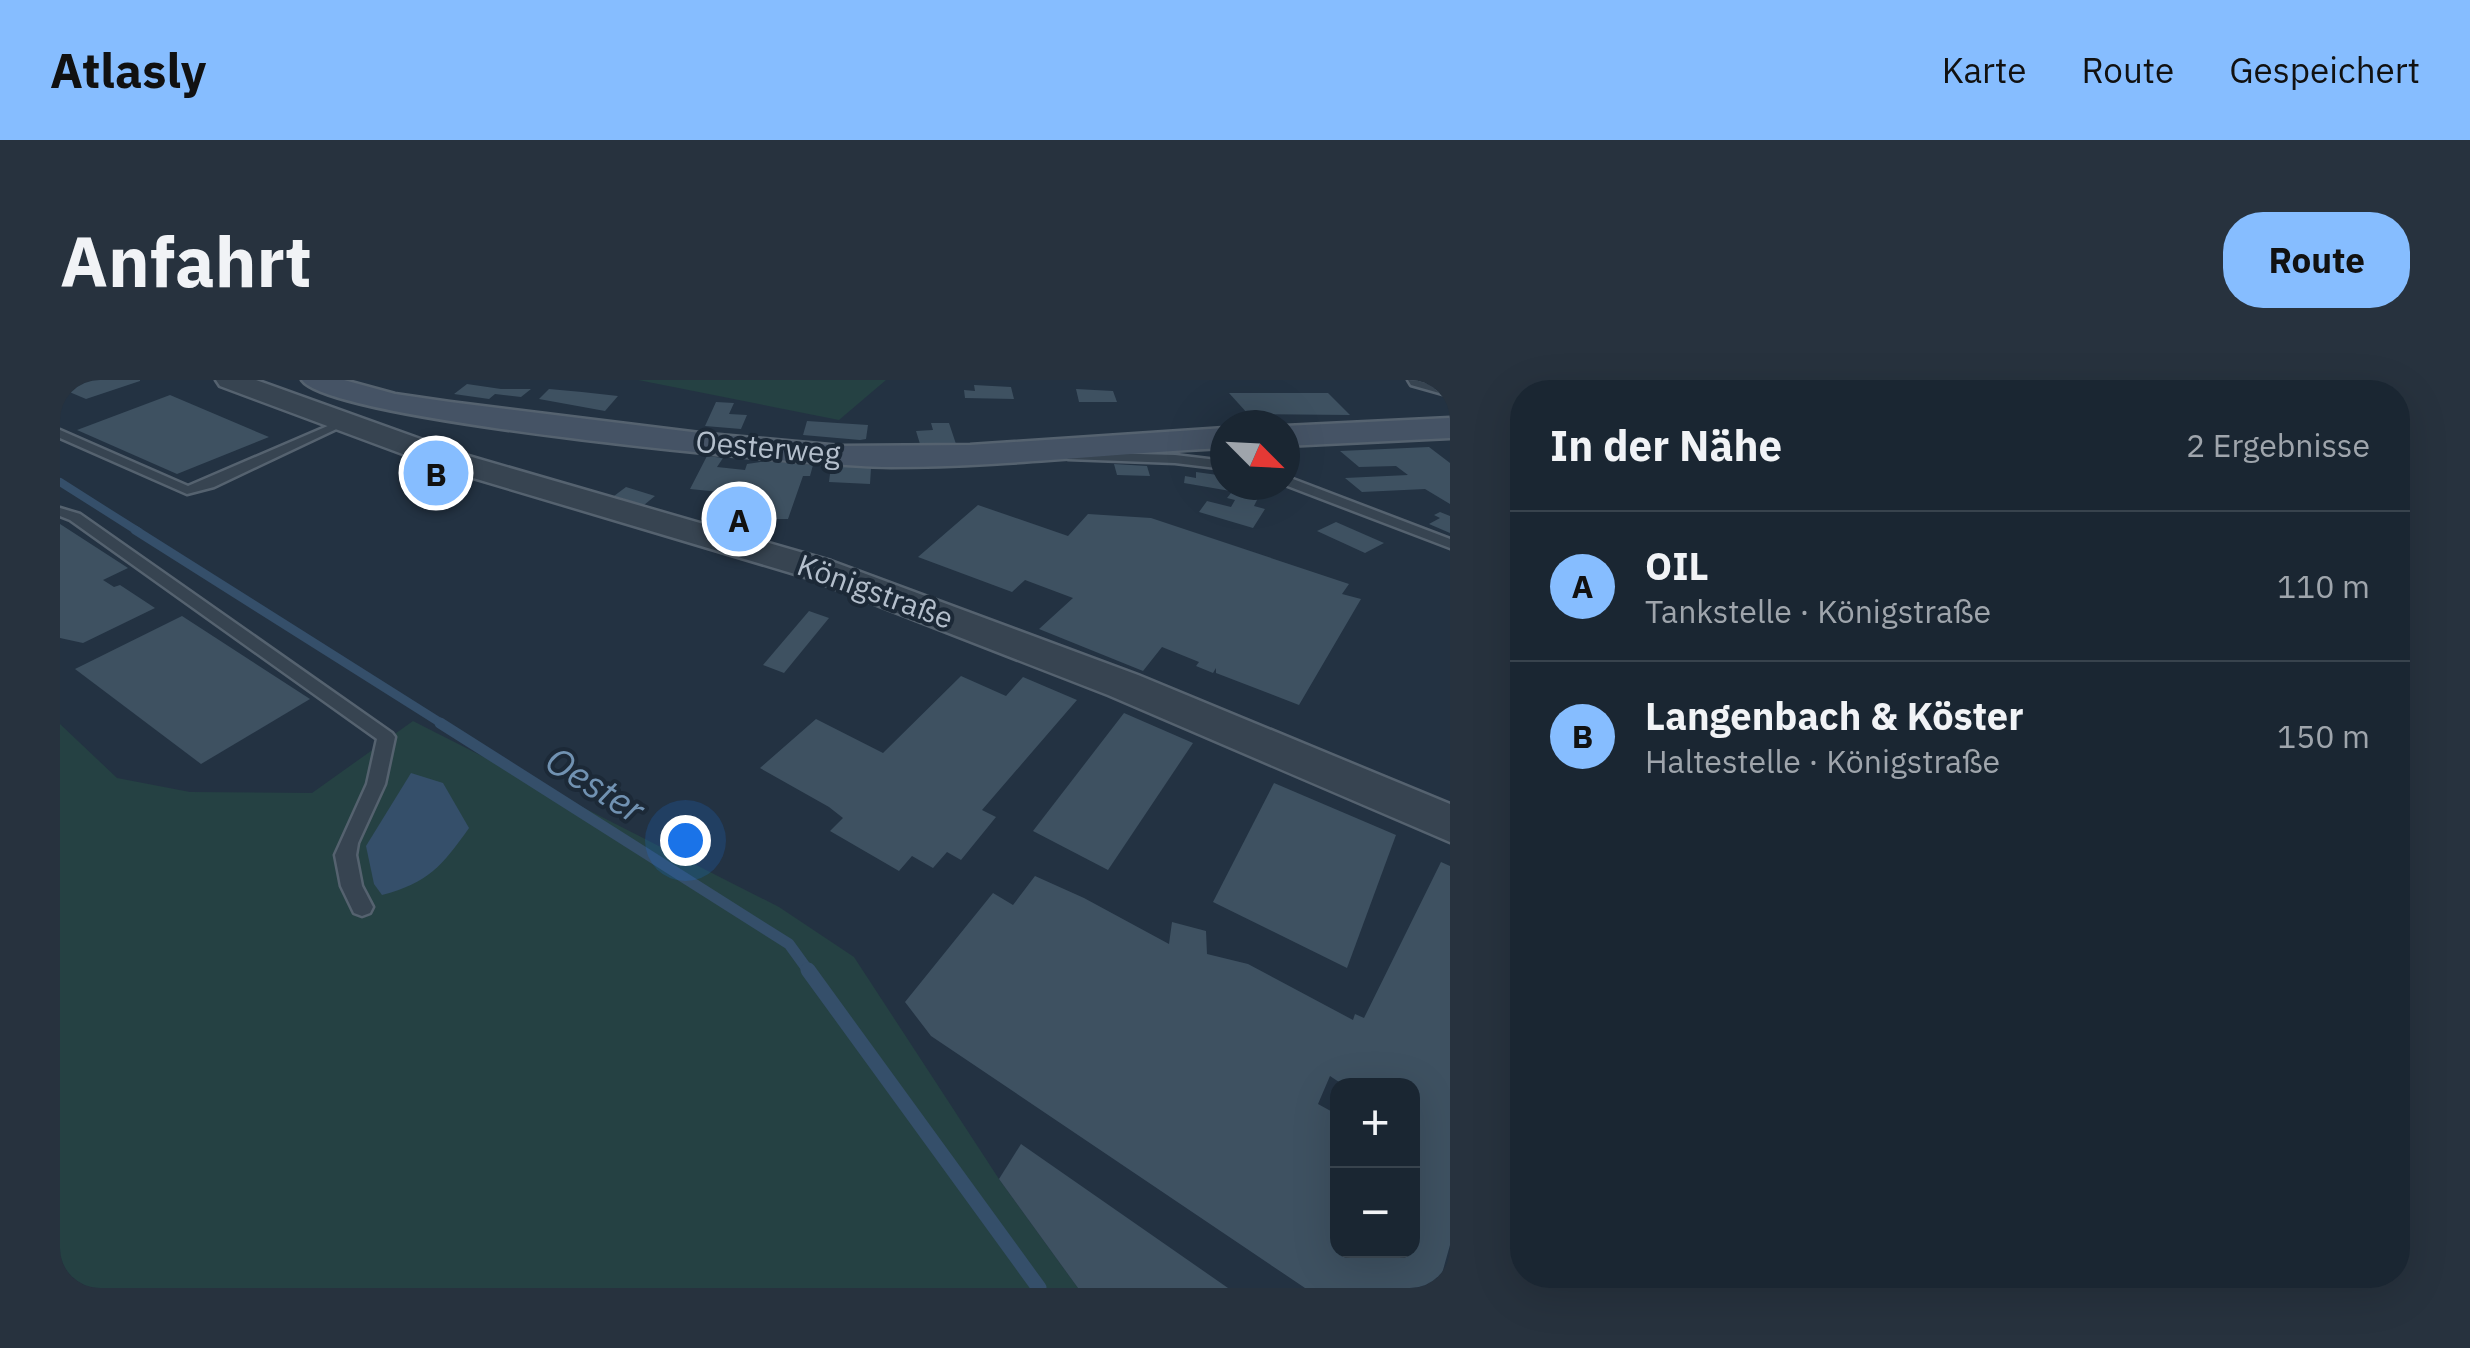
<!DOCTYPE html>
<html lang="de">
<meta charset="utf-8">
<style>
body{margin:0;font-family:"IBM Plex Sans",sans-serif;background:#27323e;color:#f1f3f6}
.controls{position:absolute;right:30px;bottom:30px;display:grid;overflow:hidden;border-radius:20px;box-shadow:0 10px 40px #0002}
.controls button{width:90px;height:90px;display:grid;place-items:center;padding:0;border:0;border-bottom:2px solid #38434d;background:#1a2632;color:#f1f3f6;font:50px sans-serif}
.compass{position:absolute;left:1150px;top:30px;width:90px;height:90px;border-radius:50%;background:#1a2632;box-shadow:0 10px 40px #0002;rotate:114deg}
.you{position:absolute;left:625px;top:460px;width:35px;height:35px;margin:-25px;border:8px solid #fff;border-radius:50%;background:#1a73e8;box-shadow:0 0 0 15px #1a73e833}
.badge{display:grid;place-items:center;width:65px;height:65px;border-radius:50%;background:#86bdff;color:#111;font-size:32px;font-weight:700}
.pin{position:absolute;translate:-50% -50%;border:5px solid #fff;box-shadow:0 2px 10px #0006}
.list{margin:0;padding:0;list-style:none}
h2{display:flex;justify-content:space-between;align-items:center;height:130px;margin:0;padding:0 40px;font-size:42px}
h2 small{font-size:32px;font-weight:400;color:#9fa5ac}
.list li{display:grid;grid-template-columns:65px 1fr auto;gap:30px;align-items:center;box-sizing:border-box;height:150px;padding:0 40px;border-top:2px solid #38434d}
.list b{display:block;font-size:38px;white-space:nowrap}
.list p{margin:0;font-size:32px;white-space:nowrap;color:#9fa5ac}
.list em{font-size:32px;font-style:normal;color:#9fa5ac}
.map{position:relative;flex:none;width:1390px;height:908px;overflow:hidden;border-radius:40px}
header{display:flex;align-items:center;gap:60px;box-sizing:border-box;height:140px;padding:0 50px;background:#86bdff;color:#111}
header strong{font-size:48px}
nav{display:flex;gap:55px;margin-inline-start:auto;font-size:35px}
.intro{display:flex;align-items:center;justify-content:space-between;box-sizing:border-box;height:240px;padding:0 60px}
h1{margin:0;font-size:70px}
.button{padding:25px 45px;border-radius:40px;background:#86bdff;color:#111;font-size:35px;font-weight:700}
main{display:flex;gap:60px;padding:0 60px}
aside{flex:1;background:#1a2632;border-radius:40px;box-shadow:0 10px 40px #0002}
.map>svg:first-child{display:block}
.green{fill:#254143}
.water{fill:#354f6a}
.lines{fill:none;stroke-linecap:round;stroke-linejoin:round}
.stream-far3{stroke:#354f6a;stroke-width:8}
.stream-far2{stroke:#354f6a;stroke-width:9}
.stream-far1{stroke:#354f6a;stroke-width:11}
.stream{stroke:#354f6a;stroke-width:15}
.building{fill:#3e5161;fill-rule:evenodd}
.service-casing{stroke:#55626f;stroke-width:5}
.minor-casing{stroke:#55626f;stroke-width:5}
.tertiary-casing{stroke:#55626f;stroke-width:5}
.secondary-casing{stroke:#55626f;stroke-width:5}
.service{fill:#374451;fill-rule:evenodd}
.minor{fill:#374451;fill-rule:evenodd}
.tertiary{fill:#374451;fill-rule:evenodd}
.secondary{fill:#455365;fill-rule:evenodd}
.labels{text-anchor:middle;stroke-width:8;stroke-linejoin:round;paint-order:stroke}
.far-street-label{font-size:30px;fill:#b4bfcc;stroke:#1c2937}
.water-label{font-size:38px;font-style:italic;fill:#7192b2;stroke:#1c2937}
</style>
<header>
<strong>Atlasly</strong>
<nav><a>Karte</a><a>Route</a><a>Gespeichert</a></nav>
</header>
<div class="intro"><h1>Anfahrt</h1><a class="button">Route</a></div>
<main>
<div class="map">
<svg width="1390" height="908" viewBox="0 0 1390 908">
<rect width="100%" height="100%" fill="#233242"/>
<g class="green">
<path d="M 578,0 L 826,0 L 779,40 Z"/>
<path d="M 353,341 L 719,527 L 794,577 L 939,799 L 1018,908 L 0,908 L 0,344 L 57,398 L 130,412 L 252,413 Z"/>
</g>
<path class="water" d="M 351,393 L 383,403 L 409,448 C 382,486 368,503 322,515 L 314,504 L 306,466 Z"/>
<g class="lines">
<path class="stream-far3" d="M 0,102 L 79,152"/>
<path class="stream-far2" d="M 75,150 L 384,345"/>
<path class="stream-far1" d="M 380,343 L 729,564 L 750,593"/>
<path class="stream" d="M 748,590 L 979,908"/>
</g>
<g class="building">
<path d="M 0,0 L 80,0 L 80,1 L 26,19 L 0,8 Z"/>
<path d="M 407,4 L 441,9 L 471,9 L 461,17 L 435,14 L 429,19 L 394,14 Z"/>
<path d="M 914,5 L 951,7 L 954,19 L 905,18 L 904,10 L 915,11 Z"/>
<path d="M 489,9 L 522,12 L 558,16 L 545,31 L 479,19 Z"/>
<path d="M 1016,9 L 1053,11 L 1057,22 L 1019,22 Z"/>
<path d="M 1169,13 L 1268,13 L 1290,35 L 1188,34 Z"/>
<path d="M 110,15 L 209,57 L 117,94 L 17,50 Z"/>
<path d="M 656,22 L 674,23 L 669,34 L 687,35 L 681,49 L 645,46 Z"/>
<path d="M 747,41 L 808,45 L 806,59 L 800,60 L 743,55 Z"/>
<path d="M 871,43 L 889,43 L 896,64 L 860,64 L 856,51 L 873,50 Z"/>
<path d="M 1369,67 L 1390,83 L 1390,124 L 1365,109 L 1302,112 L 1285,98 L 1348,95 L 1336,86 L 1299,87 L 1280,71 Z"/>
<path d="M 647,76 L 663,78 L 657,87 L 685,90 L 687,84 L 707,81 L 753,85 L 750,96 L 743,96 L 728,139 L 705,139 L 686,156 L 645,143 L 672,121 L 685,125 L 689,115 L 630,109 Z"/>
<path d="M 1054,84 L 1087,86 L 1090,96 L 1057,95 Z"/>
<path d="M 771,86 L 811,88 L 810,104 L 769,102 Z"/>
<path d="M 1136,92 L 1165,96 L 1165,105 L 1199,105 L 1199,116 L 1124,103 L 1125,96 L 1136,98 Z"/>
<path d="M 566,107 L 595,116 L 584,125 L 554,116 Z"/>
<path d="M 1171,113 L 1198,118 L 1194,126 L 1205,129 L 1193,148 L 1139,132 L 1147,121 L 1171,127 L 1175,120 L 1167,118 Z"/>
<path d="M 918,125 L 1008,156 L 1028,134 L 1091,138 L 1289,204 L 1282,214 L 1301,219 L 1239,325 L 1156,293 L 1156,288 L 1153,293 L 1136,286 L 1139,282 L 1102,267 L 1083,291 L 979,249 L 1013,218 L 965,200 L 952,212 L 858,177 Z"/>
<path d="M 1380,132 L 1390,136 L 1390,153 L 1369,144 L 1380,138 L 1374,135 Z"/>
<path d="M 1276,142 L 1324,163 L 1305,173 L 1257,151 Z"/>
<path d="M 0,144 L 68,188 L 43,200 L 54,207 L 60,205 L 95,228 L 23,263 L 0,258 Z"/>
<path d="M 749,231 L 769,238 L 724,293 L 703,285 Z"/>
<path d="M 122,236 L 250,319 L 141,384 L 15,289 Z"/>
<path d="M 901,296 L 946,316 L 963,297 L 1017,320 L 922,430 L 936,437 L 901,480 L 887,472 L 873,488 L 852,476 L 839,491 L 770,451 L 783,438 L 769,427 L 700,388 L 756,339 L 823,373 Z"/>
<path d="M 1064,333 L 1133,363 L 1048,490 L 973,451 Z"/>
<path d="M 1214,403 L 1336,455 L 1287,588 L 1153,522 Z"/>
<path d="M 1381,482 L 1390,486 L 1390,865 L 1378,908 L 1245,908 L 871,656 L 845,622 L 933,513 L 953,525 L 975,496 L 1024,518 L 1109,564 L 1112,542 L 1146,551 L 1147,574 L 1188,584 L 1293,640 L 1295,634 L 1304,638 ZM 1270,696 L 1285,706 L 1352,706 L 1352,871 L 1278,871 L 1278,735 L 1258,724 Z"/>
<path d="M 961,764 L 1168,908 L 1018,908 L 939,799 Z"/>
</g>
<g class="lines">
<defs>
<g id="service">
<path d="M 277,42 L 287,44 L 154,107 L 127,114 L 0,58 L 0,50 L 128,106 Z"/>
<path d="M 1004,72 L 1115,75 L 1165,81 L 1165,89 L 1115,83 L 1008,79 L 1002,75 Z"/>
<path d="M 1225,96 L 1390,159 L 1390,168 L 1225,105 Z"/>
<path d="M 0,128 L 20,134 L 332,353 L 335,357 L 325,404 L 298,463 L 296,475 L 302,506 L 313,527 L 310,533 L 302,536 L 294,533 L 281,506 L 275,475 L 307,404 L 317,359 L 10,140 L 0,136 Z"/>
</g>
<path id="minor" d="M 1348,0 L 1390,2 L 1390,16 L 1351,5 Z"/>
<path id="tertiary" d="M 156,0 L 196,0 L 405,75 L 771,181 L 1078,295 L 1390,424 L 1390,462 L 1048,315 L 745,197 L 383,89 L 160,6 Z"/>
<g id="secondary">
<path d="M 242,0 L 284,0 L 335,14 L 390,22 L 648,54 L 781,66 L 910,65 L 1165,48 L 1165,68 C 1054,73 943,87 831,87 C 758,87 271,42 242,0 Z"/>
<path d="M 1390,38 L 1390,58 L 1225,66 L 1225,46 Z"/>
</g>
</defs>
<use href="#service" class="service-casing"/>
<use href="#minor" class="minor-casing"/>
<use href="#tertiary" class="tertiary-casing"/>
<use href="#secondary" class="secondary-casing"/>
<use href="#service" class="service"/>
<use href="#minor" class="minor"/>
<use href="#tertiary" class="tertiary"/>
<use href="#secondary" class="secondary"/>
</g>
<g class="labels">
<g class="far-street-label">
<text transform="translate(708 68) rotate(5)" y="10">Oesterweg</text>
<text transform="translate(815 212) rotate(20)" y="10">Königstraße</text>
</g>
<g class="water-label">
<text transform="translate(535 405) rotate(32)" y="13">Oester</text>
</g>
</g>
</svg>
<div class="controls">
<button>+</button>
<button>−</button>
</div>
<svg class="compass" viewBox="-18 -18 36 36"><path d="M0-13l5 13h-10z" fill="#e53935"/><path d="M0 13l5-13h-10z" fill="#9fa5ac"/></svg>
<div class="you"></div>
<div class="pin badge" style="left:679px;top:139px">A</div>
<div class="pin badge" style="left:376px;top:93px">B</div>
</div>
<aside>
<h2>In der Nähe<small>2 Ergebnisse</small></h2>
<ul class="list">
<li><span class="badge">A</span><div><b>OIL</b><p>Tankstelle · Königstraße</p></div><em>110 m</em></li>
<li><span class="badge">B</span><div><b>Langenbach &amp; Köster</b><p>Haltestelle · Königstraße</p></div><em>150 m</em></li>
</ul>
</aside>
</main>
